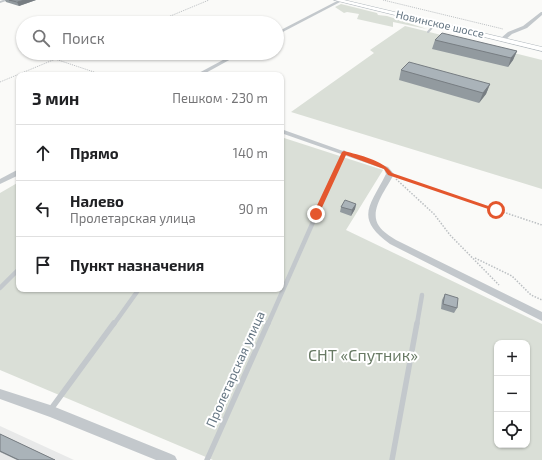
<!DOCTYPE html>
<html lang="ru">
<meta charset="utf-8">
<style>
body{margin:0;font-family:"Exo 2",sans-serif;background:#f6f6f6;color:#202124}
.controls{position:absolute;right:12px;bottom:12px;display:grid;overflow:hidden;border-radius:8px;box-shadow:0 1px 3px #0004}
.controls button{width:36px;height:36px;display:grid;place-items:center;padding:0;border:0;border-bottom:1px solid #e0e0e0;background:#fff;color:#202124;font:20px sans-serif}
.stop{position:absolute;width:12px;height:12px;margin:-9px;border:3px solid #e4572e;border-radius:50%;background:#fff}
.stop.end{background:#e4572e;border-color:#fff;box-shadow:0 1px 4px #0008}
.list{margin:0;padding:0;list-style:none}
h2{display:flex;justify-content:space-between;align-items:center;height:52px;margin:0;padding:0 16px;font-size:17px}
h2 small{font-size:13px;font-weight:400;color:#757577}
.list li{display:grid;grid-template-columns:26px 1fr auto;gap:12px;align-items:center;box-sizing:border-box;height:56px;padding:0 16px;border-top:1px solid #e0e0e0}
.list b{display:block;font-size:15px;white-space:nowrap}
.list p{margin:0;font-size:13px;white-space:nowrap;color:#757577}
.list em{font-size:13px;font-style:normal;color:#757577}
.icon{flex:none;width:22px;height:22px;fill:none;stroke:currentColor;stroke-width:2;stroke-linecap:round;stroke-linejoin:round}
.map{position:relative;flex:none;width:542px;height:460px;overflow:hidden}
.search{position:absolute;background:#fff;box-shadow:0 1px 3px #0004;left:16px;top:16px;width:268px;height:44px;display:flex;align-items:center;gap:10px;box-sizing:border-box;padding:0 14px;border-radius:22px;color:#757577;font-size:15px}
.panel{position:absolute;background:#fff;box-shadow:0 1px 3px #0004;left:16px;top:72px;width:268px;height:220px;border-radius:8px}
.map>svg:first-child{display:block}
.built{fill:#e8e9e9}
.green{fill:#dadfd7;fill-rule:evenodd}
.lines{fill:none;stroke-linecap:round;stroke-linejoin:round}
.secondary-casing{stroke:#b3babf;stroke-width:1}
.path-far1{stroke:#bbbfc2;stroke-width:1;stroke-dasharray:1 1;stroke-linecap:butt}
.path{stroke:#bbbfc2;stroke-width:1.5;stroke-dasharray:1.5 1.5;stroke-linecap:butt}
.service-far3{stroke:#c3c8cc;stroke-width:2}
.service-far2{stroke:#c3c8cc;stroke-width:3.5}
.service-far1{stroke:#c3c8cc;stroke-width:4.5}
.service{stroke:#c3c8cc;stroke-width:5.5}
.minor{fill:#c3c8cc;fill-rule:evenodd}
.secondary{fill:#fff;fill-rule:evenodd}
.wall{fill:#929a9f}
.shaded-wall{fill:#777d82}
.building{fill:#aab3b9;stroke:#777d82}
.route{fill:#e4572e}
.labels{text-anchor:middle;stroke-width:4;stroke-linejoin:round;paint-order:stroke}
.far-street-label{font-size:11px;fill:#657683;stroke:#fff}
.street-label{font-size:13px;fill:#657683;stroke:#fff}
.near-park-label{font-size:16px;fill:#687a64;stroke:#fff}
</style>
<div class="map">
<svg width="542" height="460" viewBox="0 0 542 460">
<rect width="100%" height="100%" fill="#fafaf8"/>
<path class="built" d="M 0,426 L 74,460 L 0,460 Z"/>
<g class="green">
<path d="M 341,4 L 377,13 L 378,15 L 387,16 L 427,29 L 393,22 L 393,27 L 357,19 L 359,14 L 347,12 L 344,13 L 335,7 Z"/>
<path d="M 405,26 L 542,60 L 542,189 L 291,112 L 374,53 L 370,50 Z"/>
<path d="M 281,137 L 383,170 L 346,230 L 542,324 L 542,460 L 213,460 L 0,370 L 0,193 L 19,182 L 19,289 L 281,289 ZM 497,343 L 527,343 L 527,445 L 497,445 Z"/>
</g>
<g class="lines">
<defs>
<path id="secondary" d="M 334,0 L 344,0 L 542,47 L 542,51 Z"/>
</defs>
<use href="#secondary" class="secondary-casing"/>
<g class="path-far1">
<path d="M 383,0 L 503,29"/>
<path d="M 147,23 L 168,17 L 209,0"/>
<path d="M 55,59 L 103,75"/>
<path d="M 0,82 L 70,53"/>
</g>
<g class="path">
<path d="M 398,177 L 542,225"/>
<path d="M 396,179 L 434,214 L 450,235 L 499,285"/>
<path d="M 475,258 L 512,276 L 531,295 L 542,300"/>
</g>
<path class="service-far3" d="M 428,32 L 436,23"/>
<path class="service-far2" d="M 316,214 L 344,152"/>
<g class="service-far1">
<path d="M 0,288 L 19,269"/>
<path d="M 114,324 L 139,289"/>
<path d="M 268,324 L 317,213"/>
<path d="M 417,324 L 422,295"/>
</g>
<g class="service">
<path d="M 51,409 L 114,323"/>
<path d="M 207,460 L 268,323"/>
<path d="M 392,460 L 417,323"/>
</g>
<g class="minor">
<path d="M 3,0 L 9,0 L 0,3 L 0,1 Z"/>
<path d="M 339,0 L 342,1 L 277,35 L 277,32 Z"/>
<path d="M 541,12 L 542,12 L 542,15 L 527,28 L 512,34 L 505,40 L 501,40 L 501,38 L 508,32 L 523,26 Z"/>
<path d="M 236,53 L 242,53 L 202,75 L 195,75 Z"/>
<path d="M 281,129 L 388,167 L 394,174 C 387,188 368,211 379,226 C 383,232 390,236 396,240 L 542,312 L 542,321 L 390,244 C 354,218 370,206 386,174 L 384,169 L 281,133 Z"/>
<path d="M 17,170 L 19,170 L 19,175 L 0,184 L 0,179 Z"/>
<path d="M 0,389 L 50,405 L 171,454 L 175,456 L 177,460 L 156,460 L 50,417 L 0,399 Z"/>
</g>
<use href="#secondary" class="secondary"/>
</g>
<g class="wall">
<path d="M 5,0 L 36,0 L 19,6 L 6,2 Z"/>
<path d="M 435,40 L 517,51 L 513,60 L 508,67 L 432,49 Z"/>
<path d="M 401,70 L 490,84 L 486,94 L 479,103 L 399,80 Z"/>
<path d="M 356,204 L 355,209 L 351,216 L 340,212 L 341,207 Z"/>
<path d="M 445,294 L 457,308 L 454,313 L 441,309 L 442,300 Z"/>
<path d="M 0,434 L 55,460 L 17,460 L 0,452 Z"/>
</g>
<g class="shaded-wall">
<path d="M 25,0 L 36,0 L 19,6 L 17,2 Z"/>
<path d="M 517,51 L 513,60 L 508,67 L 511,58 Z"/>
<path d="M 490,84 L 486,94 L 479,103 L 483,93 Z"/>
<path d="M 356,204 L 355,209 L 351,216 L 352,210 Z"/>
</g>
<g class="building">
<path d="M 9,0 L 25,0 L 17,2 Z"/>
<path d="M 442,33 L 517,51 L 511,58 L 435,40 Z"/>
<path d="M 409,62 L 490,84 L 483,93 L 401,70 Z"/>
<path d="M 345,200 L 356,204 L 352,210 L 341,207 Z"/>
<path d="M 445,294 L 458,298 L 457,308 L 443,304 Z"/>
<path d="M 0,434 L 55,460 L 19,460 L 0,451 Z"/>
</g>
<path class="route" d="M 344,151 C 359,155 383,160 392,173 L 500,210 L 494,211 L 388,175 L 384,169 L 346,155 L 319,214 L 318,216 L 314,216 L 313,214 L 342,152 Z"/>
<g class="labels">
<g class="far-street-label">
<text transform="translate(440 24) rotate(13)" y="4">Новинское шоссе</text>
</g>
<g class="street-label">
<text transform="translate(235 369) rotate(-66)" y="5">Пролетарская улица</text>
</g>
<g class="near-park-label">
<text x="363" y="361">СНТ «Спутник»</text>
</g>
</g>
</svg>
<div class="controls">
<button>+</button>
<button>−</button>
<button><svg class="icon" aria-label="locate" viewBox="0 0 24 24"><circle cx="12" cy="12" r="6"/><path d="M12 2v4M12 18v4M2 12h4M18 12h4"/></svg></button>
</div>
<div class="stop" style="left:496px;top:210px"></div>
<div class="stop end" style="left:316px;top:214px"></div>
<div class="search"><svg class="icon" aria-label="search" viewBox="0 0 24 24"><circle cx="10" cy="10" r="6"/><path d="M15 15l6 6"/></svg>Поиск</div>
<section class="panel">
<h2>3 мин<small>Пешком · 230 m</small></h2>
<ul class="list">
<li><svg class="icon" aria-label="ahead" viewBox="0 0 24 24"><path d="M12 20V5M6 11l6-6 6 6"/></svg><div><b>Прямо</b></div><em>140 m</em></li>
<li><svg class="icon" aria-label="left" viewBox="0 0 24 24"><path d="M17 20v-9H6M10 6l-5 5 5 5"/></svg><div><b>Налево</b><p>Пролетарская улица</p></div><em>90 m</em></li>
<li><svg class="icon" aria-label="arrive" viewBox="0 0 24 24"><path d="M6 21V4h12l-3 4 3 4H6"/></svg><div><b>Пункт назначения</b></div></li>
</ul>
</section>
</div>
